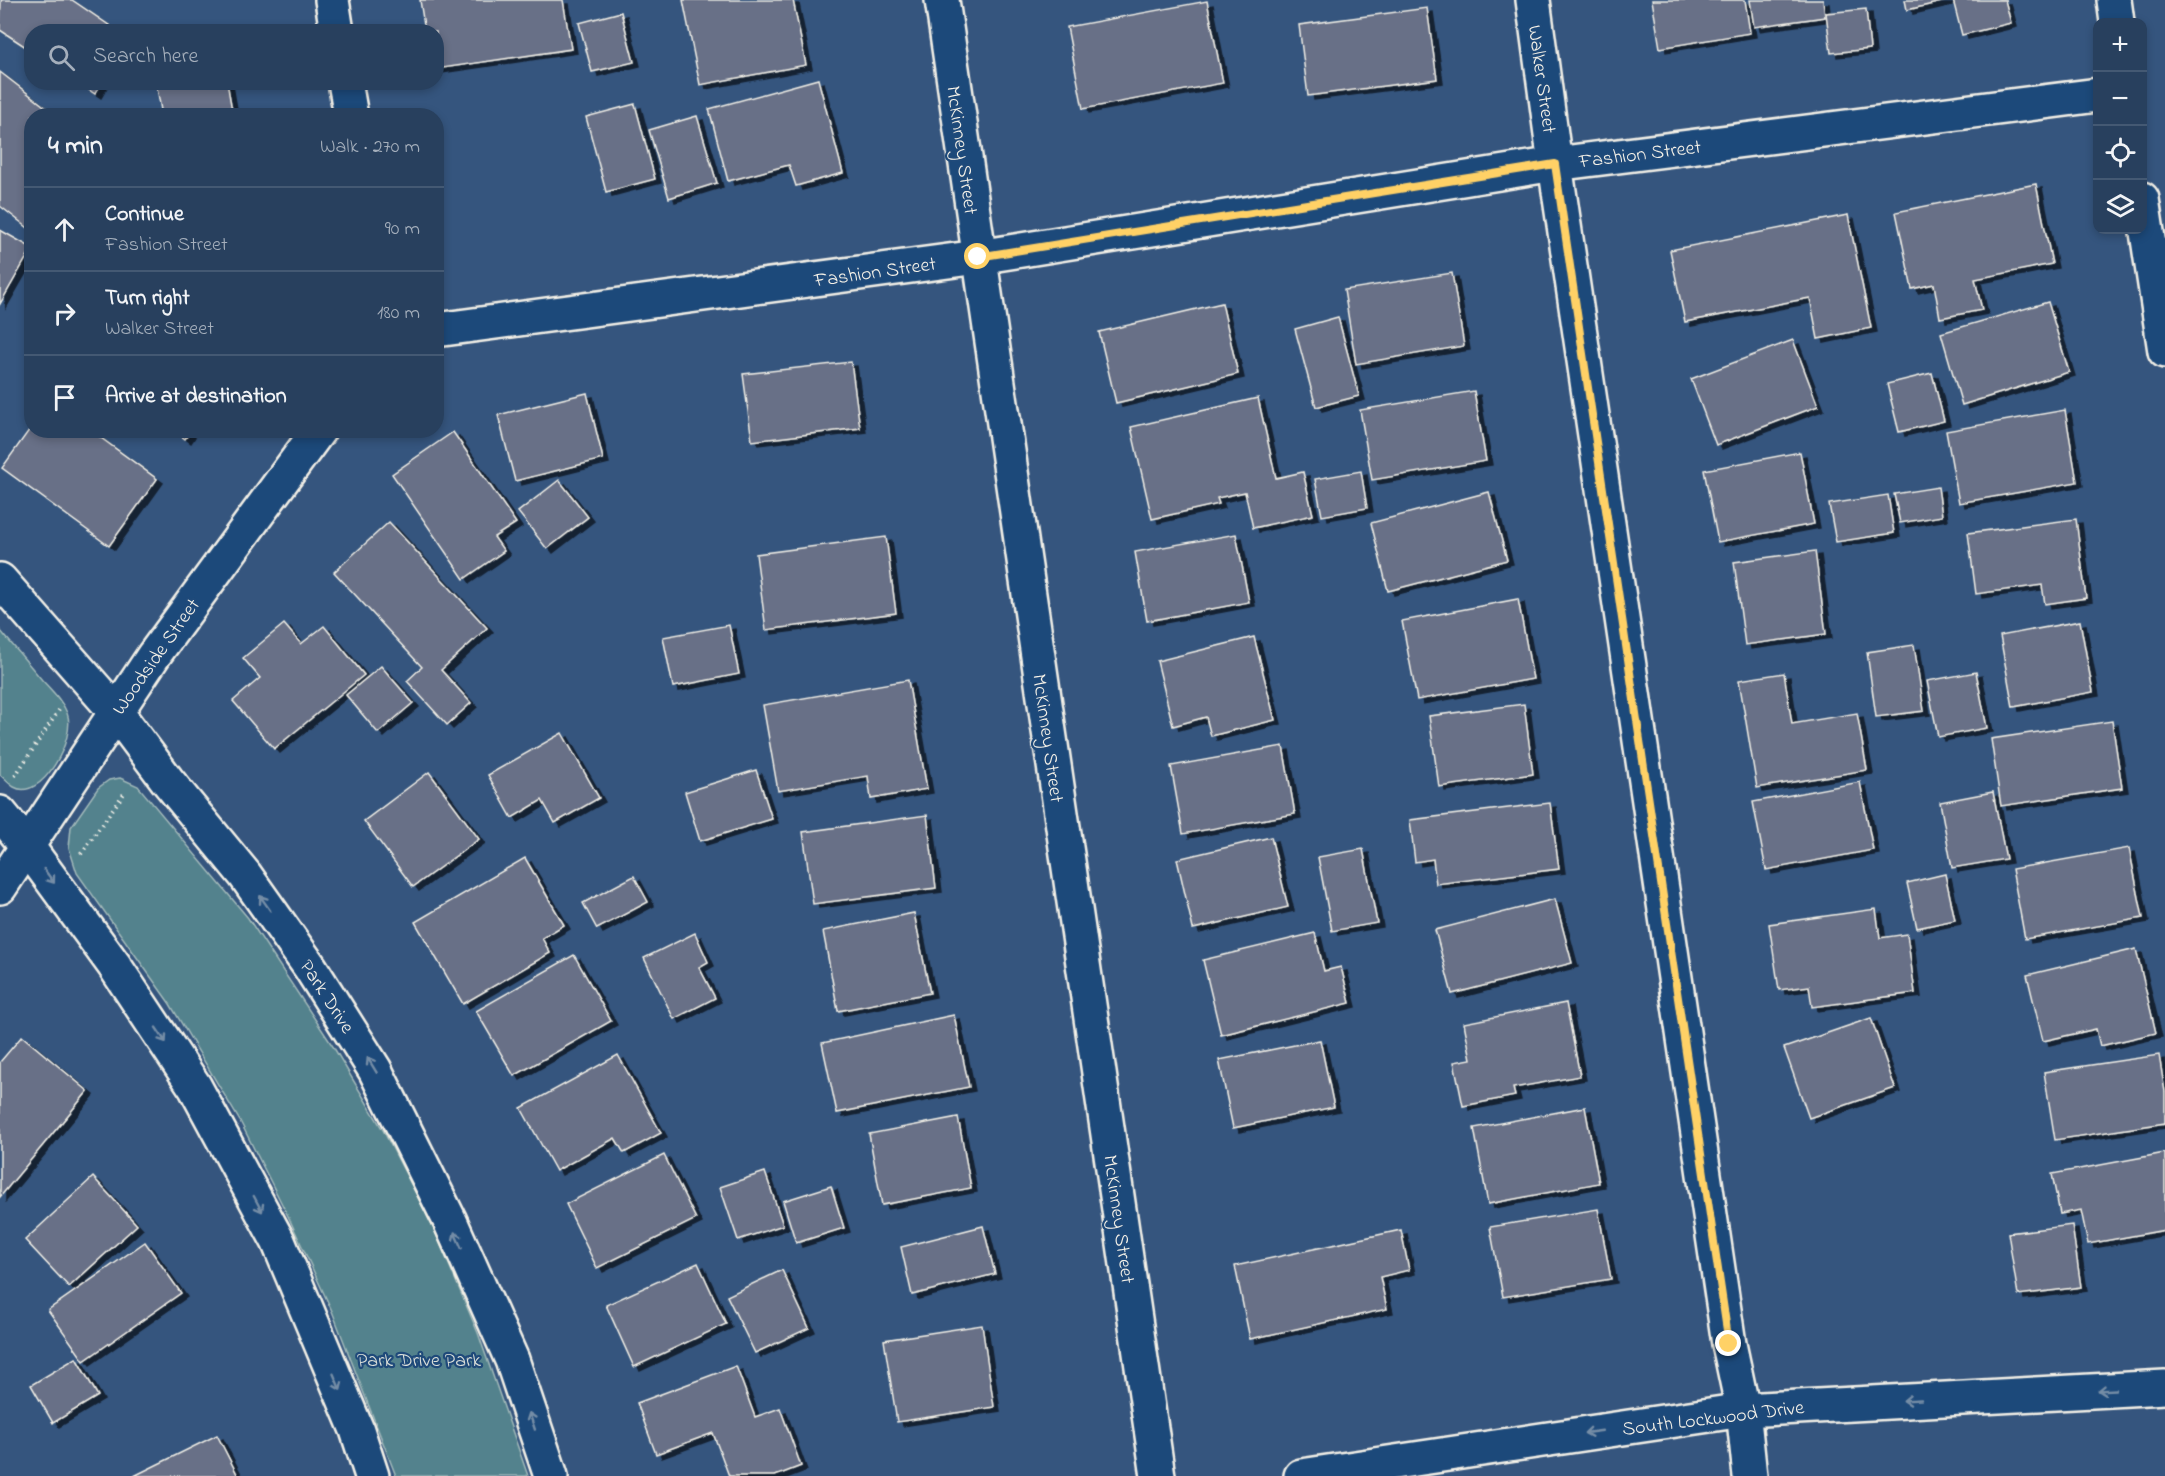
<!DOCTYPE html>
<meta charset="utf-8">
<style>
body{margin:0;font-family:"Indie Flower",sans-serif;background:#304764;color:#f1f3f6}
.controls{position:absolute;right:18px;top:18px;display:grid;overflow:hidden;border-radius:12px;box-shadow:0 3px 9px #0003}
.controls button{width:54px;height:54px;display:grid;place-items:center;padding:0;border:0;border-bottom:2px solid #445973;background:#28405e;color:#f1f3f6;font:30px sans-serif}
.stop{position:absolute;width:18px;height:18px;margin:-14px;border:4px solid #ffd166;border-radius:50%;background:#fff}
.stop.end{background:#ffd166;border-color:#fff;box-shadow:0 2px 6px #0008}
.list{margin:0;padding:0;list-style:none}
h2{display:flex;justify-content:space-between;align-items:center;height:78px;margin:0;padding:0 24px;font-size:26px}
h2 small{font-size:20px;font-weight:400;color:#a5afbc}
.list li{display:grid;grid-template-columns:39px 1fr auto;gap:18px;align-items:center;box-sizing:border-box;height:84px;padding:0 24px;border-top:2px solid #445973}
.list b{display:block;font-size:22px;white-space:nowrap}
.list p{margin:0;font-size:20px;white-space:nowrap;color:#a5afbc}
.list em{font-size:20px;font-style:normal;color:#a5afbc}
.icon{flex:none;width:33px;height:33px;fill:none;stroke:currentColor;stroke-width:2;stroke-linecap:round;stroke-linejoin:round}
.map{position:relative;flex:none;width:2165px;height:1476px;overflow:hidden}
.search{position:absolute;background:#28405e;box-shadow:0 3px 9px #0003;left:24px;top:24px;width:420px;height:66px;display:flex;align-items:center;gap:15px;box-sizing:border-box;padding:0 21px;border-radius:24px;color:#a5afbc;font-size:22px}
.panel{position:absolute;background:#28405e;box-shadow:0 3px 9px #0003;left:24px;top:108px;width:420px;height:330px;border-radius:24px}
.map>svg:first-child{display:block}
.green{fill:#52828d;stroke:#a3baba;stroke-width:1.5}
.building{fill:#677087;stroke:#f4f1e8;stroke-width:1.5;filter:url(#shadow)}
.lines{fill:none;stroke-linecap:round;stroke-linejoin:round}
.minor-casing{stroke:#f4f1e8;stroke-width:38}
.tertiary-casing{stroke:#f4f1e8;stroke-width:38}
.secondary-casing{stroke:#f4f1e8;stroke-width:38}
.path{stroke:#f4f1e8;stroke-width:4;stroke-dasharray:1.5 4.5;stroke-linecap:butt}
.minor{stroke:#1f4a7a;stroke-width:33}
.tertiary{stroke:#1f4a7a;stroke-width:33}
.secondary{stroke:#1f4a7a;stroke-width:33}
.oneway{stroke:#748da6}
.route{stroke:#ffd166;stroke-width:8}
.labels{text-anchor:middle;stroke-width:4.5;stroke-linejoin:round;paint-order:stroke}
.street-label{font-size:20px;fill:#f4f1e8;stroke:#1f4a7a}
.park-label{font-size:20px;fill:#dce0da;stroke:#1f4a7a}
</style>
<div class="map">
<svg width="2165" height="1476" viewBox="0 0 2165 1476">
<defs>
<filter id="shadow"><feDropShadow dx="6" dy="4" stdDeviation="0" flood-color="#0009"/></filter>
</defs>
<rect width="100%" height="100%" fill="#35557e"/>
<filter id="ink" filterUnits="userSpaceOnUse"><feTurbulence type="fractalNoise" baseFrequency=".0167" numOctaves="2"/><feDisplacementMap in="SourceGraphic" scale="12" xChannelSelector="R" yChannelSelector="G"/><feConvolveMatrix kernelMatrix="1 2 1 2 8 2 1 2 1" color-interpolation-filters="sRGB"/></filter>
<g filter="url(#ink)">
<g class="green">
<path d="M 0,630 C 14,647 28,663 42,680 C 51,690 62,700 67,713 C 77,738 41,803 14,787 C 9,784 4,778 0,775 Z"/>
<path d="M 120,778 L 138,786 L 248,918 L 334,1048 L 383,1130 L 433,1227 L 478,1333 L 528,1476 L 396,1476 L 332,1311 L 288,1216 L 240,1121 L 170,1004 L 77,873 L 69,848 L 71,827 L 98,788 L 109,780 Z"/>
</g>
<g class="building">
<path d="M 1,0 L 72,0 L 119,32 L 32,32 L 32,51 L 0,30 Z"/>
<path d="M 420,0 L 563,0 L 571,49 L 436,69 L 436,32 L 425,32 Z"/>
<path d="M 683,0 L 793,0 L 806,65 L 700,85 Z"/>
<path d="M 1652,0 L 1745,0 L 1750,33 L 1660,48 Z"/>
<path d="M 1750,0 L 1823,0 L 1825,17 L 1754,27 Z"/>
<path d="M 1905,0 L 1950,0 L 1907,10 Z"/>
<path d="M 1953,0 L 2005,0 L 2011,23 L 1962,35 Z"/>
<path d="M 1207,1 L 1223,83 L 1083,109 L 1067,27 Z"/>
<path d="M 1427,8 L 1437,79 L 1308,96 L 1299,25 Z"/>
<path d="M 1866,9 L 1870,49 L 1831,53 L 1826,13 Z"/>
<path d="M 621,12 L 634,62 L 592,72 L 579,23 Z"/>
<path d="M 0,72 L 57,116 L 32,116 L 32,231 L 0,206 Z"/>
<path d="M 818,79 L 843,173 L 796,186 L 789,165 L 728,181 L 709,109 Z"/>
<path d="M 77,82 L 102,82 L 95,94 Z"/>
<path d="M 156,82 L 227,82 L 233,116 L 162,116 Z"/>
<path d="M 635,104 L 655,179 L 606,192 L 586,117 Z"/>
<path d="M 697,116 L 717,183 L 669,198 L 649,130 Z"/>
<path d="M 2036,184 L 2052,264 L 1975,279 L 1982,310 L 1940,318 L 1934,284 L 1912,289 L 1896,212 Z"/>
<path d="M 1848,215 L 1871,328 L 1818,339 L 1810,298 L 1685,322 L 1670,250 Z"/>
<path d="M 0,230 L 32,248 L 0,304 Z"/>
<path d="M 1452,273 L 1464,346 L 1356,364 L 1344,290 Z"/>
<path d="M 2048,302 L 2069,372 L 1962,405 L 1941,333 Z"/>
<path d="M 1222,303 L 1238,374 L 1116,403 L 1099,332 Z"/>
<path d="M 1338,317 L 1359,396 L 1316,407 L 1295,329 Z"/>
<path d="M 1793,340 L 1818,406 L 1716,445 L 1691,379 Z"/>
<path d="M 851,362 L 860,428 L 752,441 L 743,374 Z"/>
<path d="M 1932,373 L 1944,421 L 1899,432 L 1887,384 Z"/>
<path d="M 1474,391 L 1486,461 L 1372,480 L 1360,410 Z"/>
<path d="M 587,393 L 603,459 L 515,481 L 498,415 Z"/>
<path d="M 1258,398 L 1276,478 L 1303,472 L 1313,515 L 1253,528 L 1245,492 L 1217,498 L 1219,504 L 1152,519 L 1131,427 Z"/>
<path d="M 2065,410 L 2077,482 L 1959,503 L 1946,431 Z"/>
<path d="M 32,426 L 32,430 L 90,430 L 157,479 L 109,546 L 2,468 Z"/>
<path d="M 173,430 L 191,430 L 185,439 Z"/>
<path d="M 453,432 L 516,523 L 494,537 L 504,551 L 464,579 L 392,474 Z"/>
<path d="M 1800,452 L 1814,524 L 1718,542 L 1704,470 Z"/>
<path d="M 1361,471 L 1367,508 L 1322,516 L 1315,479 Z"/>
<path d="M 559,480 L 588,517 L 547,549 L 518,512 Z"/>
<path d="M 1938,487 L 1942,516 L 1900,523 L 1894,494 Z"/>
<path d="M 1489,492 L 1507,560 L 1388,591 L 1371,523 Z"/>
<path d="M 1888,495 L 1894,533 L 1836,542 L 1829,504 Z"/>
<path d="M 2076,519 L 2086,598 L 2045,604 L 2042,585 L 1976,594 L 1968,533 Z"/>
<path d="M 389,522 L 487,628 L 441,670 L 471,703 L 447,725 L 407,681 L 422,667 L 334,572 Z"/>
<path d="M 1236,534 L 1249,602 L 1147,621 L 1135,552 Z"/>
<path d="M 886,537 L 896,613 L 766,630 L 756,554 Z"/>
<path d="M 1815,551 L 1826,634 L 1745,645 L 1734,562 Z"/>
<path d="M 1518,599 L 1533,679 L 1417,700 L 1402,621 Z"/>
<path d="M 2080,621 L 2093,692 L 2013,707 L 2000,636 Z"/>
<path d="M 284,624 L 301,644 L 324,626 L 364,675 L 274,749 L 233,701 L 260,678 L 243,658 Z"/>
<path d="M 729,625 L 739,674 L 673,687 L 663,637 Z"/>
<path d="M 1254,637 L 1275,720 L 1211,736 L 1206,717 L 1173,726 L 1157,661 Z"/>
<path d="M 1914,645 L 1924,711 L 1876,717 L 1867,652 Z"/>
<path d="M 381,666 L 413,703 L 378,733 L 346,695 Z"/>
<path d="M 1976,672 L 1987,728 L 1938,737 L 1927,681 Z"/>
<path d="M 1784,673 L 1792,724 L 1857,713 L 1867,770 L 1757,788 L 1739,680 Z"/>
<path d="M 908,680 L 927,789 L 871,799 L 868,776 L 778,791 L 763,705 Z"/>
<path d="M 1524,704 L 1533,774 L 1439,787 L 1429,716 Z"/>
<path d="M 2112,721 L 2122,788 L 2001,806 L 1991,739 Z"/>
<path d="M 562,733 L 599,798 L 555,823 L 542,800 L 512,818 L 488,775 Z"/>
<path d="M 1283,746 L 1295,814 L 1183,834 L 1171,766 Z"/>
<path d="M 756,770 L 772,819 L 700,841 L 685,792 Z"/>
<path d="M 429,772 L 479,839 L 413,887 L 364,821 Z"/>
<path d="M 1860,782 L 1873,850 L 1766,870 L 1753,802 Z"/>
<path d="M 1993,792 L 2006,859 L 1952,868 L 1940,802 Z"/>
<path d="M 1550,803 L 1559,869 L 1436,884 L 1433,859 L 1415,862 L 1410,820 Z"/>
<path d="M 927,815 L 936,888 L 813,904 L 803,832 Z"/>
<path d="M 1271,837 L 1288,907 L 1193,929 L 1177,859 Z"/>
<path d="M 2129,848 L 2143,918 L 2025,939 L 2012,869 Z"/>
<path d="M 1363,849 L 1377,923 L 1332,931 L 1318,857 Z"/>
<path d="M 525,858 L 564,925 L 542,938 L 550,953 L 463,1004 L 415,922 Z"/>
<path d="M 1945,874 L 1955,920 L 1917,928 L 1907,883 Z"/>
<path d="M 634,876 L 648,902 L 597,929 L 583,903 Z"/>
<path d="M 1555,899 L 1572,963 L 1452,994 L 1435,930 Z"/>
<path d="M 1876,909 L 1880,938 L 1907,934 L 1915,993 L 1812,1007 L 1809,986 L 1779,990 L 1769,924 Z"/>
<path d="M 914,913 L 930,993 L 838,1011 L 823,931 Z"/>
<path d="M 695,933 L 708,962 L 699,967 L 715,998 L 674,1019 L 644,958 Z"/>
<path d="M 1315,933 L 1324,971 L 1341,967 L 1350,1003 L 1221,1035 L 1203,960 Z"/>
<path d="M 2136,949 L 2156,1033 L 2100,1046 L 2096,1029 L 2043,1041 L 2027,975 Z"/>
<path d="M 574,955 L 611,1021 L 514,1076 L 476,1011 Z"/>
<path d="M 1566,1003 L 1580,1076 L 1513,1088 L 1515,1096 L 1463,1106 L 1454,1062 L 1471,1059 L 1464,1023 Z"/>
<path d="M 954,1015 L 969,1087 L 837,1113 L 822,1043 Z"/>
<path d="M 1871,1018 L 1895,1088 L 1809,1118 L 1784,1048 Z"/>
<path d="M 22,1036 L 88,1091 L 0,1197 L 0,1062 Z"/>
<path d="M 1320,1040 L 1334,1107 L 1233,1128 L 1219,1060 Z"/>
<path d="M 618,1055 L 661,1133 L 624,1153 L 615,1138 L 556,1171 L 521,1108 Z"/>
<path d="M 2159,1055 L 2165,1092 L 2165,1123 L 2055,1140 L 2044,1072 Z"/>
<path d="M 1585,1107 L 1599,1183 L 1488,1204 L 1474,1128 Z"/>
<path d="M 958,1117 L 971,1188 L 882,1205 L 869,1134 Z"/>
<path d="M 2165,1153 L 2165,1230 L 2088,1244 L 2081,1210 L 2060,1214 L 2052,1174 Z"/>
<path d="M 664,1155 L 696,1219 L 597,1268 L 566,1204 Z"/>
<path d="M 765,1172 L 783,1225 L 738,1240 L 720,1187 Z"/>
<path d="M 93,1177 L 137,1225 L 69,1287 L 25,1240 Z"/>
<path d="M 831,1186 L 844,1228 L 796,1243 L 783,1201 Z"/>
<path d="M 1598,1209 L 1611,1279 L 1503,1297 L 1490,1227 Z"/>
<path d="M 2072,1225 L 2081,1287 L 2018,1295 L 2008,1233 Z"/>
<path d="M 983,1226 L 995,1274 L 912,1295 L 901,1247 Z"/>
<path d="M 1401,1230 L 1409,1270 L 1380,1277 L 1387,1309 L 1250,1339 L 1235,1266 Z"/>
<path d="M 145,1242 L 181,1293 L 84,1361 L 48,1310 Z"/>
<path d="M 698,1263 L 726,1324 L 634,1367 L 606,1305 Z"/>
<path d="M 782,1270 L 809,1328 L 755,1353 L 727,1296 Z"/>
<path d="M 982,1325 L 994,1407 L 897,1422 L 884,1340 Z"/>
<path d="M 76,1358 L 98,1396 L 53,1423 L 31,1385 Z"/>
<path d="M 736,1366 L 755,1417 L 780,1408 L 801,1466 L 775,1476 L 729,1476 L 713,1433 L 656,1454 L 637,1403 Z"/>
<path d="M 217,1435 L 238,1476 L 134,1476 Z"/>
</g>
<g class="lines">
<defs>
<g id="minor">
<path d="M 332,0 L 337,32"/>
<path d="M 1533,0 L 1555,164 L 1729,1344 L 1743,1410 L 1750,1476"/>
<path d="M 2114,0 L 2117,22"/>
<path d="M 345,82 L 351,116"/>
<path d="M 2142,199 L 2165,351"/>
<path d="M 436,330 L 978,257 L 1555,164 L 2098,95"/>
<path d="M 0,580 L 116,712 L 167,780 L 245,875 L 310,967 L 375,1070 L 450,1221 L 512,1360 L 551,1476"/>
<path d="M 0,813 L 27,846 L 114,965 L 195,1087 L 278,1241 L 357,1430 L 372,1476"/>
<path d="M 0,887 L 154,655 L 319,430"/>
</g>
<path id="tertiary" d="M 942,0 L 1158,1476"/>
<path id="secondary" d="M 1301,1476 L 1743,1410 L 2165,1387"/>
</defs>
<use href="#minor" class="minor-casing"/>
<use href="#tertiary" class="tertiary-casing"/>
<use href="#secondary" class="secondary-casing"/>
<g class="path">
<path d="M 15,776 L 59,710"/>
<path d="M 81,854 L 125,792"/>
</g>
<use href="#minor" class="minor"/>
<use href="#tertiary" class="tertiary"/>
<use href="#secondary" class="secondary"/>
</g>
<defs><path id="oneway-shaft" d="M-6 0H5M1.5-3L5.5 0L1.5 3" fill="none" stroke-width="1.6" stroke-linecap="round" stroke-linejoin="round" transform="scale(1.5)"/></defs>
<g class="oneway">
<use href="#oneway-shaft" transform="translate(49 876) rotate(54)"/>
<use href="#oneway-shaft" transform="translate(265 903) rotate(-125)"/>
<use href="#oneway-shaft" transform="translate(161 1035) rotate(56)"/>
<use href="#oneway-shaft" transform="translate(372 1065) rotate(-121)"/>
<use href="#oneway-shaft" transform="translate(258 1204) rotate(62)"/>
<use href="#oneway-shaft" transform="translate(458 1240) rotate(-114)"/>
<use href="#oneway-shaft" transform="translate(337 1382) rotate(67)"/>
<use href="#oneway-shaft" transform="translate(2107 1390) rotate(177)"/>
<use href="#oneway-shaft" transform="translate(1912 1400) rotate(177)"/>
<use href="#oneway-shaft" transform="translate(532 1421) rotate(-109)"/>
<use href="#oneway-shaft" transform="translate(1593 1432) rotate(172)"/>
</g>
</g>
<g class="lines" filter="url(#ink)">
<path class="route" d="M 978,257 L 1555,164 L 1729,1344"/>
</g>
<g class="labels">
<g class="street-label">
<text transform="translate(1543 79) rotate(82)" y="7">Walker Street</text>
<text transform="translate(963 150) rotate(82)" y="7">McKinney Street</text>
<text transform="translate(1640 153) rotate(-7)" y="7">Fashion Street</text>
<text transform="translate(875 271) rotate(-8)" y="7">Fashion Street</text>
<text transform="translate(155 656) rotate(-55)" y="7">Woodside Street</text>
<text transform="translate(1049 738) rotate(82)" y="7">McKinney Street</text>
<text transform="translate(328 996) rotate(57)" y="7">Park Drive</text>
<text transform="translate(1120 1219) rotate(82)" y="7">McKinney Street</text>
<text transform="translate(1713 1417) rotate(-7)" y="7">South Lockwood Drive</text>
</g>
<g class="park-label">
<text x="419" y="1366">Park Drive Park</text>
</g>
</g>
</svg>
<div class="controls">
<button>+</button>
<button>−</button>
<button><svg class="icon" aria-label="locate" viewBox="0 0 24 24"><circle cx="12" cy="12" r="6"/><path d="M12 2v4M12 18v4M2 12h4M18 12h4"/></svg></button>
<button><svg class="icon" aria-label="layers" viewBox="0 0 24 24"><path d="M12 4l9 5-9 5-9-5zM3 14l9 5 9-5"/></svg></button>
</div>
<div class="stop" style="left:978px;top:257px"></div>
<div class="stop end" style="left:1729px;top:1344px"></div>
<div class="search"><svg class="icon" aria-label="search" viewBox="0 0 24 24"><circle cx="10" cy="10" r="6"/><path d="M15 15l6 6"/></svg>Search here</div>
<section class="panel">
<h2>4 min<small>Walk · 270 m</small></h2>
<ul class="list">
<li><svg class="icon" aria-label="ahead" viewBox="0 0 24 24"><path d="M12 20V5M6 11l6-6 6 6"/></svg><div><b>Continue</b><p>Fashion Street</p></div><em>90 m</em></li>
<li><svg class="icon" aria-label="right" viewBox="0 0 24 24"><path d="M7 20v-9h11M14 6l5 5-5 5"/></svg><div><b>Turn right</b><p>Walker Street</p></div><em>180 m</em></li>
<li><svg class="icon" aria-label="arrive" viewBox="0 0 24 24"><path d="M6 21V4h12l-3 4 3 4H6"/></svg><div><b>Arrive at destination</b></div></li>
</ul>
</section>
</div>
